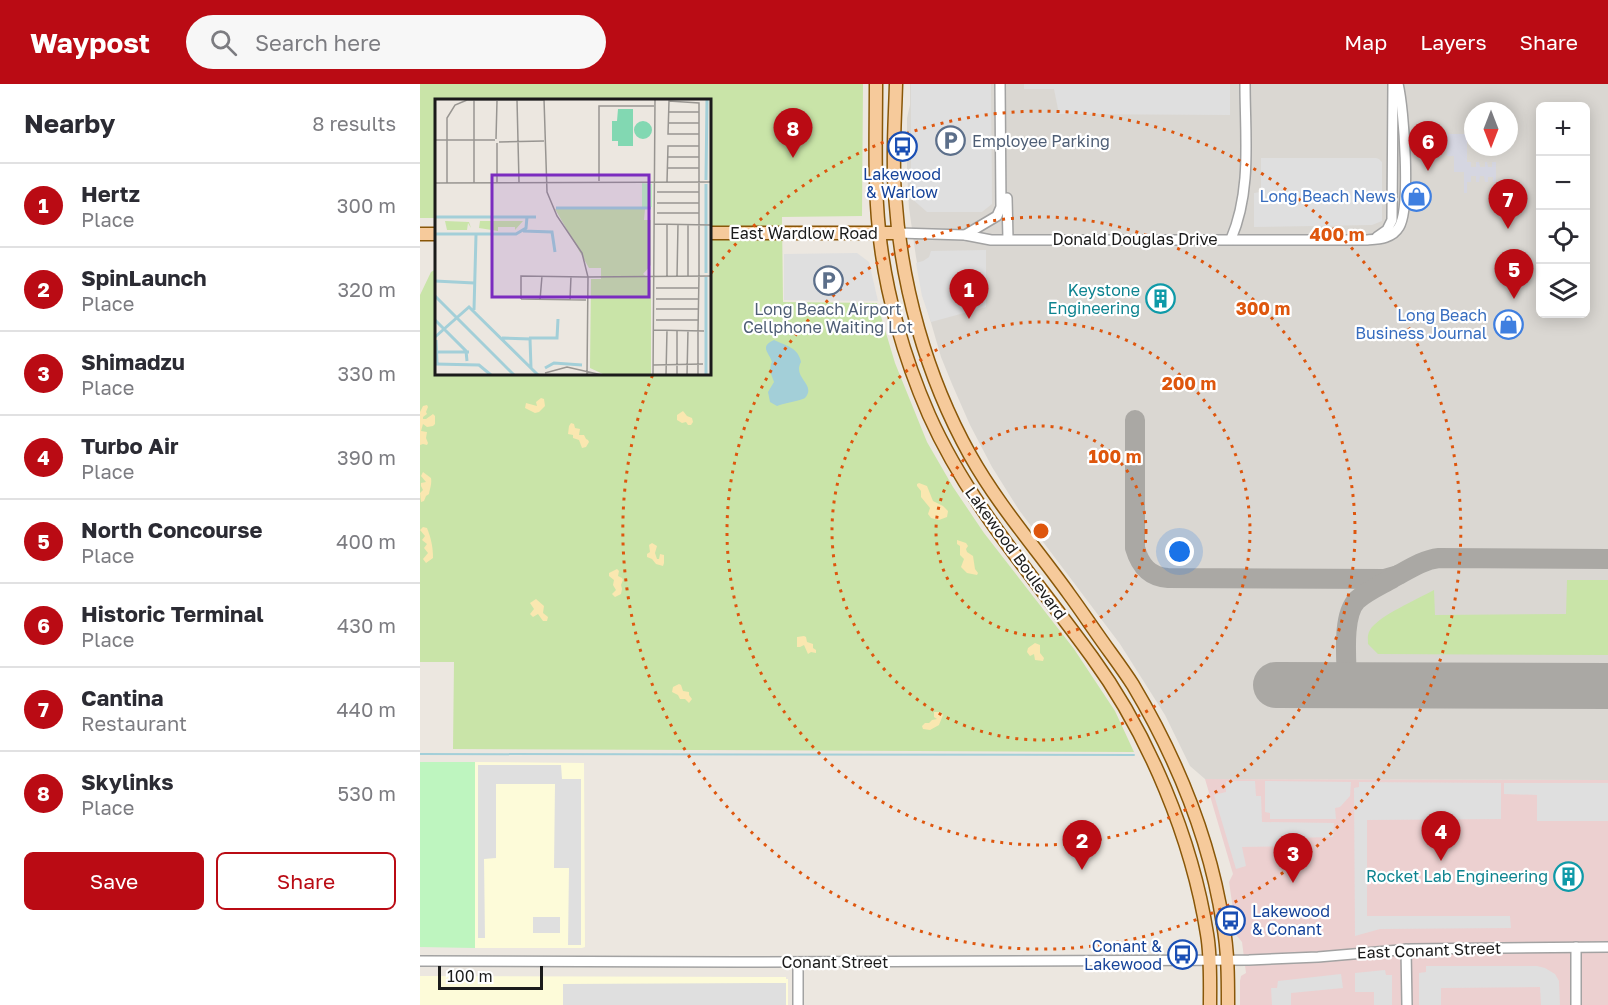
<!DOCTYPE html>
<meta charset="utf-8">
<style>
body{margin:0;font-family:"Golos Text",sans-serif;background:#f7f7f7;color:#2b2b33}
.controls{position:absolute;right:18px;top:18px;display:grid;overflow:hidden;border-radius:9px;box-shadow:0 3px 15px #0003}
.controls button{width:54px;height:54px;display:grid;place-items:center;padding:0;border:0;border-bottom:2px solid #e1e1e2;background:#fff;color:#2b2b33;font:30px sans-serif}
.compass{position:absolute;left:1044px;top:18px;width:54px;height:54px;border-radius:50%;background:#fff;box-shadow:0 3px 15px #0003;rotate:180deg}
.scale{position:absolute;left:18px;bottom:15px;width:105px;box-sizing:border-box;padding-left:6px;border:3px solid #1b1b1b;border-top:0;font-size:16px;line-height:21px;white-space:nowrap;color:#1b1b1b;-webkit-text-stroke:4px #fff;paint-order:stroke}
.you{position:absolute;left:760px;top:468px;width:21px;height:21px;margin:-15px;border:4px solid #fff;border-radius:50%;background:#1a73e8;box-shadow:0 0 0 9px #1a73e833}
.badge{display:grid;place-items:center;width:39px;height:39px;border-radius:50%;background:#ba0b14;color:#fff;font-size:20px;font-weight:700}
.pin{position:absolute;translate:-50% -50px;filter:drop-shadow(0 2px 3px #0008)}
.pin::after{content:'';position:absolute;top:32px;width:21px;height:18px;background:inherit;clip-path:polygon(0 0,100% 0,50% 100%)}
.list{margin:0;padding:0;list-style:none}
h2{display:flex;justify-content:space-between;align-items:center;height:78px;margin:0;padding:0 24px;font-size:26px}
h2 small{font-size:20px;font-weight:400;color:#7c7c81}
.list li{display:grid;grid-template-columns:39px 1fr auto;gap:18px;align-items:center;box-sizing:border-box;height:84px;padding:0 24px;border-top:2px solid #e1e1e2}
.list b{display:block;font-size:22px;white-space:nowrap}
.list p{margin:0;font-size:20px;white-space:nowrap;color:#7c7c81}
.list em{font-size:20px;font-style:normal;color:#7c7c81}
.actions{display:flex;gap:12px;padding:18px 24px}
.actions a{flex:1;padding:14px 0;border:2px solid #ba0b14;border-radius:9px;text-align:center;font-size:21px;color:#ba0b14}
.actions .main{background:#ba0b14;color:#fff}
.icon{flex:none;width:33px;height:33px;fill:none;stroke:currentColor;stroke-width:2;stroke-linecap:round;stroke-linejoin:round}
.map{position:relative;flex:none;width:1188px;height:921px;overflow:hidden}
header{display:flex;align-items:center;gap:36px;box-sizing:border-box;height:84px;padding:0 30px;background:#ba0b14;color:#fff}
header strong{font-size:28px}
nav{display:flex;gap:33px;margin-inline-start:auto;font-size:21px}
.search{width:420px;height:54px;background:#f7f7f7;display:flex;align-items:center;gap:15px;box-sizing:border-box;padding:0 21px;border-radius:33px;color:#7c7c81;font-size:22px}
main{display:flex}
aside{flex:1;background:#fff}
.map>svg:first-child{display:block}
.commercial{fill:#ecd0d0}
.education{fill:#fdfbd9}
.airport{fill:#dad7d2;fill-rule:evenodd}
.grass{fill:#c9e4a8}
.sand{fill:#fae7b0}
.park{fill:#bef5bf}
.parking{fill:#dfdfdf}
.plaza{fill:#d5d6e1}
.water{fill:#a3cfd8}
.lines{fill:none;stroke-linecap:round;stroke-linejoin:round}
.stream{stroke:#a3cfd8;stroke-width:2}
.taxiway{stroke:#aaa8a4;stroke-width:20}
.runway{stroke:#aaa8a4;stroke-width:46}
.minor-casing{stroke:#a2a2a2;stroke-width:12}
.major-casing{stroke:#895708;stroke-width:15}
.minor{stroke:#fff;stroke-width:9}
.major{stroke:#f6ca9b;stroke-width:12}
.ring{fill:none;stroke:#de560d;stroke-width:3;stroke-dasharray:3 6}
.labels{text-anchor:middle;stroke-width:4.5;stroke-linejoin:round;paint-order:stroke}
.service-label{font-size:16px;fill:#4e5e75;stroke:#fff;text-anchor:start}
.transit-label{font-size:16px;fill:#164399;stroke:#fff}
.shop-label{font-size:16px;fill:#366cbe;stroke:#fff;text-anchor:end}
.street-label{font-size:16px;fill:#1b1b1b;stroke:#fff}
.culture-label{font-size:16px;fill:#0d838f;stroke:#fff;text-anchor:end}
.inset-river{fill:none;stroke:#a3cfd8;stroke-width:3}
.inset-road{fill:none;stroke:#989591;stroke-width:1.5}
.view{fill:#7b2cbf;fill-opacity:0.15;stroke:#7b2cbf;stroke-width:3}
.inset-edge{fill:none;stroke:#1b1b1b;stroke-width:3}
.centre{fill:#de560d;stroke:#fff;stroke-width:3}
.ring-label{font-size:18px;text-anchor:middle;font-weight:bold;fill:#de560d;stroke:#fff;stroke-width:4.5;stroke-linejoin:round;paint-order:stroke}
</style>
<header>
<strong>Waypost</strong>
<div class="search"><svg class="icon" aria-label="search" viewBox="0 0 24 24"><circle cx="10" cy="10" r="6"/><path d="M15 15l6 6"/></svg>Search here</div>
<nav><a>Map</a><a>Layers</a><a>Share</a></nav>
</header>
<main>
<aside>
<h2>Nearby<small>8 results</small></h2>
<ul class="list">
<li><span class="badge">1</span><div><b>Hertz</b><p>Place</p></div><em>300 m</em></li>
<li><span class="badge">2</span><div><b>SpinLaunch</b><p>Place</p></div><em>320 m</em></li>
<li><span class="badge">3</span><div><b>Shimadzu</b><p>Place</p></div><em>330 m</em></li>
<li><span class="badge">4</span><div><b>Turbo Air</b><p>Place</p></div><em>390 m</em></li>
<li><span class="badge">5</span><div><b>North Concourse</b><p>Place</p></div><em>400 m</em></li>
<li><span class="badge">6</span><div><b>Historic Terminal</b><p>Place</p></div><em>430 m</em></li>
<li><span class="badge">7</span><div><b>Cantina</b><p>Restaurant</p></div><em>440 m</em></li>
<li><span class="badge">8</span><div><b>Skylinks</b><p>Place</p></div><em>530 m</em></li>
</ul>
<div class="actions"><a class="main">Save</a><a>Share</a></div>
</aside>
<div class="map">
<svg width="1188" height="921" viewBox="0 0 1188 921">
<rect width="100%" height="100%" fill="#ece7e0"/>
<path class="commercial" d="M 785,695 L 1188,696 L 1188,921 L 820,921 L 820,897 L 821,892 L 826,889 L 822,858 L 817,852 L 809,798 L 813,790 Z"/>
<g class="education">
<path d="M 55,678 L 164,679 L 165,863 L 162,864 L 55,864 Z"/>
<path d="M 0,892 L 366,893 L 366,895 L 368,895 L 368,921 L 0,921 Z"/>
</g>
<path class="airport" d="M 490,0 L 1188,0 L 1188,696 L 785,695 L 770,682 L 745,631 L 700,560 L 599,426 L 572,383 L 550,341 L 532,300 L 521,273 L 503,211 L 496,173 L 489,124 L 487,88 L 487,34 L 490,21 ZM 1120,22 L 1166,22 L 1166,230 L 1120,230 ZM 1053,27 L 1089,27 L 1089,63 L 1053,63 Z"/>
<g class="grass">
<path d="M 0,0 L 443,0 L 442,132 L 362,133 L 363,218 L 457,219 L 475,279 L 507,358 L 533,403 L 564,449 L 654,565 L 695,627 L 714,668 L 33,665 L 34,578 L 0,578 L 0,211 L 11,188 L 16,185 L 16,290 L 290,290 L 290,16 L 16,16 L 16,134 L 0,134 Z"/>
<path d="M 1147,496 L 1188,496 L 1188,571 L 958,570 L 948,560 C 948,555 947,551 950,546 C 958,532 998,515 1014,506 L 1015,531 L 1146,530 Z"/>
</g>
<g class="sand">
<path d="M 121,314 L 124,315 L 125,322 L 119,328 L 115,329 L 105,324 L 106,319 L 117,322 L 116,318 Z"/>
<path d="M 7,321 L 8,323 L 6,328 L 7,330 L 3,333 L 3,335 L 6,335 L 13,330 L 15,332 L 15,340 L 13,342 L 7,343 L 3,340 L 1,347 L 7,348 L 6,354 L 8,359 L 7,361 L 3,360 L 0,361 L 0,328 L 3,322 Z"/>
<path d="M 263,327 L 267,332 L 272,334 L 273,338 L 271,341 L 268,341 L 266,338 L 262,339 L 257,336 L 257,331 Z"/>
<path d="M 151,339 L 154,340 L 155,344 L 160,345 L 159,351 L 164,351 L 166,355 L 168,356 L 169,358 L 166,363 L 162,364 L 159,356 L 153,354 L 153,351 L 148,350 L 149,342 Z"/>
<path d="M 3,388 L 11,394 C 12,400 10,404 9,410 L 6,412 L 4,417 L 1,418 L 0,409 L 3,406 L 1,402 L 1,399 L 6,398 L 1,392 Z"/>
<path d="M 499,399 L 507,402 L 513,417 L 523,422 L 528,427 L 527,433 L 519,436 L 511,434 L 508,430 L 510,424 L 501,413 L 501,407 L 497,402 L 497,400 Z"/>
<path d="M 3,443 L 7,444 C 11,454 13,463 13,474 L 6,479 L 3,475 L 8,469 L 4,464 L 7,460 L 2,456 L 5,452 L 0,446 Z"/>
<path d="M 537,456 L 546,459 L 548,462 L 546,465 L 547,468 L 553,472 L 555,485 L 558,489 L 557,491 L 547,489 L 541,483 L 544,475 L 540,471 L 540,462 L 537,460 Z"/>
<path d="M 232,459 L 237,462 L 235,469 L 237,475 L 239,475 L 240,470 L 244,471 L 244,479 L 243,482 L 236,480 L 232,475 L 227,473 L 227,470 L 230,468 L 229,461 Z"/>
<path d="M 197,485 L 199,487 L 198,492 L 202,494 L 203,496 L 201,501 L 202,505 L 201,510 L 195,513 L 192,510 L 196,506 L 193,501 L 194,496 L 189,492 L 189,489 Z"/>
<path d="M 116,515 L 124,522 L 123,529 L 128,533 L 127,537 L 123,537 L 118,530 L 113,533 L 110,530 L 114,525 L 110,519 Z"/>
<path d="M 384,552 L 386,553 L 387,558 L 393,560 L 393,564 L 396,566 L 396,569 L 391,568 L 388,570 L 384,561 L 380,563 L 377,563 L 377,553 Z"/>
<path d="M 615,559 L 620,561 L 620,569 L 624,574 L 623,577 L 615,576 L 614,570 L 610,572 L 607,568 L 608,564 Z"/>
<path d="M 259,600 L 261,601 L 263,607 L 269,608 L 269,611 L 272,615 L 269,619 L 265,615 L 260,615 L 258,611 L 252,608 L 253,603 Z"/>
<path d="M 514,628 L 520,628 L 523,631 L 519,641 L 510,646 L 503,645 L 502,642 L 505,639 L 509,639 L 512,636 L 517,635 L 514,633 Z"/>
</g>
<path class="park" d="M 0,678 L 55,678 L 55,864 L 0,863 Z"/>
<g class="parking">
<path d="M 491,0 L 571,0 L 572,120 L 562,128 L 507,128 L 491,114 Z"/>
<path d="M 604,0 L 810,0 L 810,31 L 639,30 L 634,5 L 604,5 Z"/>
<path d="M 841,74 L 956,74 L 959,75 L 962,78 L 962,137 L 952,141 L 834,143 L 834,109 L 841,108 Z"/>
<path d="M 566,166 L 566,223 L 511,238 L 502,212 L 496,179 L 503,177 L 509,173 L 511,167 Z"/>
<path d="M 437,169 L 449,178 L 458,217 L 364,216 L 364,170 Z"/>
<path d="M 58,681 L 141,681 L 142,695 L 161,695 L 161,861 L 148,861 L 149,784 L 134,784 L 135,700 L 76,700 L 76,774 L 64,775 L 65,854 L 58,854 Z"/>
<path d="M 806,697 L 835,697 L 836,712 L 841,712 L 842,738 L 914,739 L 913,753 L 871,754 L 870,762 L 822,763 L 826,782 L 816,785 L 794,711 L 806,708 Z"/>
<path d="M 845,697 L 931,698 L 930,712 L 920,723 L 915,724 L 916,735 L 850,735 L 850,729 L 845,728 Z"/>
<path d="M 939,698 L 1081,699 L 1081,735 L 947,736 L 947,832 L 1090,832 L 1091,844 L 960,845 L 935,852 L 934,704 L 939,703 Z"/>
<path d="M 1084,699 L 1188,699 L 1188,737 L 1117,737 L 1117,711 L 1084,710 Z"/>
<rect x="113" y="833" width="27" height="16"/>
<path d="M 1006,882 L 1117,882 L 1125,884 L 1135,890 L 1139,897 L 1140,921 L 1121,921 L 1120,903 L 1021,904 L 1021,921 L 999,921 L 999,889 L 1006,888 Z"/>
<path d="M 965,886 L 966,891 L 972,891 L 972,921 L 954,921 L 954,908 L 935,908 L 935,889 Z"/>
<path d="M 921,890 L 923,904 L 871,909 L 871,921 L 852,921 L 851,904 L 857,904 L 858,897 Z"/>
<path d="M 366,899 L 366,921 L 143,921 L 143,900 Z"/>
</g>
<path class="plaza" d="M 1026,50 L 1047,50 L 1047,78 L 1051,78 L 1051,83 L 1056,83 L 1056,78 L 1059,78 L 1060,83 L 1065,83 L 1065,78 L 1067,78 L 1068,83 L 1072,83 L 1072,78 L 1076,78 L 1076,98 L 1073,98 L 1073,93 L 1068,93 L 1068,98 L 1065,98 L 1064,92 L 1060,92 L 1059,98 L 1056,98 L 1056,92 L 1051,92 L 1051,98 L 1047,98 L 1047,109 L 1044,109 L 1044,88 L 1034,88 L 1034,72 L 1027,72 Z"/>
<path class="water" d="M 354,256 C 366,262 378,263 381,278 C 372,294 397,300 385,314 C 381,317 363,319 357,322 L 350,318 L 348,308 L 354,298 L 350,287 L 351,280 L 352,278 C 349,268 339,263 354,256 Z"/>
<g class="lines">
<path class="stream" d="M 0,670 L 714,671"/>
<g class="taxiway">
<path d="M 715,336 L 715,464 C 720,481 729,493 748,494 L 964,495 L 978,491"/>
<path d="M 927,601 C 927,579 921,532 937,516 C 947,507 961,501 973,494 C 988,486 1002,476 1019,474 L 1188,475"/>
</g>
<path class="runway" d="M 856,601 L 1188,602"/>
<defs>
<g id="minor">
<path d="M 587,114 L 588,155"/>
<path d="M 479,149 L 545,151 L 571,156 L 946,156 C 958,155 972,155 979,143 C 991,124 984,24 978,0"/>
<path d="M 545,151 L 577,132 L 581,123 L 580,0"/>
<path d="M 957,153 L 967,146 L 972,136 L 973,0"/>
<path d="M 811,155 C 832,106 825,52 825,0"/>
<path d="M 1156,863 L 1156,921"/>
<path d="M 986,865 L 987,921"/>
<path d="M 0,877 L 317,878 L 829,876 L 898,873 L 991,865 L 1188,863"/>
<path d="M 378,921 L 378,878"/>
</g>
<g id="major">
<path d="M 456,0 C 456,49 454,98 459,146 C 465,208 484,274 509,331 C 549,421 615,494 672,573 C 729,651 772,755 787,850 C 791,873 790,898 790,921"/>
<path d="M 476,0 C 475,37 472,74 475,111 C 481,201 506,292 550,371 C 578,421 616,464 649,510 C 663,529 676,549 690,568 C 698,579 706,590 713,601 C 757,675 790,755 803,840 C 808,867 808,894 808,921"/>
<path d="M 290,149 L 479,149"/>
<path d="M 0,150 L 16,150"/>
</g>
</defs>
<use href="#minor" class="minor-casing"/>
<use href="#major" class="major-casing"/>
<use href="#minor" class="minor"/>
<use href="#major" class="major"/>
</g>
<g class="ring">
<circle cx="621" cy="447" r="105"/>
<circle cx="621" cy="447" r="209"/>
<circle cx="621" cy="447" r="314"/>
<path d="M291 189A419 419 0 1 1 233 290"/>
</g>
<defs>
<symbol id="parking-ring" viewBox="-11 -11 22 22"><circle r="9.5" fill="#fff" stroke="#5c6f8a" stroke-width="1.5"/><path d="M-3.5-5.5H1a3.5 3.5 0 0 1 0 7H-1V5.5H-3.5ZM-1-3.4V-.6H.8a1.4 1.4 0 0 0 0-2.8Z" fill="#5c6f8a"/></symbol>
<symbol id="bus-ring" viewBox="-11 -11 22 22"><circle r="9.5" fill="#fff" stroke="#1a4fb4" stroke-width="1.5"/><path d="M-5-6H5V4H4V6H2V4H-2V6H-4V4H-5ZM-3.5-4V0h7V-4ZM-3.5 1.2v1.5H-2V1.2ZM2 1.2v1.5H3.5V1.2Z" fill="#1a4fb4"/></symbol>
<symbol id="shop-ring" viewBox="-11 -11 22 22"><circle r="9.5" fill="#fff" stroke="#3f7fe0" stroke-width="1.5"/><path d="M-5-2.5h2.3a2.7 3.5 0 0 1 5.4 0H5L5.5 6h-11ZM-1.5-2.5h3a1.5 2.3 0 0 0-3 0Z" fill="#3f7fe0"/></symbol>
<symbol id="building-ring" viewBox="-11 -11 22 22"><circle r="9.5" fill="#fff" stroke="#0f9aa8" stroke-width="1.5"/><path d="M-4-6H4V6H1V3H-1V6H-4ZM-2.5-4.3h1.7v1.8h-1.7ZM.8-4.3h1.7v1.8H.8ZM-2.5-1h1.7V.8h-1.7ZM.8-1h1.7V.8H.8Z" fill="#0f9aa8"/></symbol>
</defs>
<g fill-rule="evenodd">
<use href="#parking-ring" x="514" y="40" width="33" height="33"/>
<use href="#bus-ring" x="466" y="46" width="33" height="33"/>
<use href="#shop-ring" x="980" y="96" width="33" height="33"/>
<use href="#parking-ring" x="392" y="180" width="33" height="33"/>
<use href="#building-ring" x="724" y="198" width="33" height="33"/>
<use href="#shop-ring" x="1072" y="224" width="33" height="33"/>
<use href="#building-ring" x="1132" y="776" width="33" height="33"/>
<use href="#bus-ring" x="794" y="820" width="33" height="33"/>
<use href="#bus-ring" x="746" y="854" width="33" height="33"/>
</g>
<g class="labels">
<g class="service-label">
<text x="552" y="63">Employee Parking</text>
<text x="408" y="231" text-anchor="middle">Long Beach Airport<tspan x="408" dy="18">Cellphone Waiting Lot</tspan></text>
</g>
<g class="transit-label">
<text x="482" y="96">Lakewood<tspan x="482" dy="18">&amp; Warlow</tspan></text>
<text x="832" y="833" text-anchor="start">Lakewood<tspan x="832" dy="18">&amp; Conant</tspan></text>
<text x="742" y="868" text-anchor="end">Conant &amp;<tspan x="742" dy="18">Lakewood</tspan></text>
</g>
<g class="shop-label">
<text x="976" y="118">Long Beach News</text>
<text x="1067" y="237">Long Beach<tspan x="1067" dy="18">Business Journal</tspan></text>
</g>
<g class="street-label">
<text x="384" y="155">East Wardlow Road</text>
<text x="715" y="161">Donald Douglas Drive</text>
<text transform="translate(596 469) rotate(54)" y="6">Lakewood Boulevard</text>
<text transform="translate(1009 866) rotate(-2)" y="6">East Conant Street</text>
<text x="415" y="884">Conant Street</text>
</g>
<g class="culture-label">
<text x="720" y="212">Keystone<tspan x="720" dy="18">Engineering</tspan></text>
<text x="1128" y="798">Rocket Lab Engineering</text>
</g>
</g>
<g transform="translate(15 15)">
<rect width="276" height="276" fill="#ece7e0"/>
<path d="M 120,110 L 210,110 L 209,121 L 216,121 L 216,166 L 208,175 L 216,181 L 216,276 L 170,276 L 155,269 L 156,180 L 166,180 L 166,169 L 154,169 ZM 10,122 L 34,123 L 36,129 L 33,124 L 32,131 L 12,131 ZM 88,122 L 80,131 L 80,128 L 63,128 L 63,132 L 44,129 L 45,122 Z" fill="#c9e4a8"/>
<path d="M 207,84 L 217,85 L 217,108 L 207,108 Z" fill="#bef5bf"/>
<path d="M 183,10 L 198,10 L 198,47 L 183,47 L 183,42 L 177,42 L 177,22 L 182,22 ZM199 31a9 9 0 1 1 18 0a9 9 0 1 1-18 0Z" fill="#82d8b2"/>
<path class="inset-river" d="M 271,81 L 272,0M 121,109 L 216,109M 0,118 L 101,118M 88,132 L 117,133 L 120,153M 0,135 L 81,135 L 91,129 L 92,118M 271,174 L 271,85M 0,182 L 39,184M 0,197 L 79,276M 39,211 L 41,136M 0,221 L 31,252 L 32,262M 0,238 L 34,208 L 103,276M 67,239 L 95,240 L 96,269M 94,239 L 122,239 L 123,220M 1,241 L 2,264M 0,253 L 34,253M 0,265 L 44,266 L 56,276M 110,269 L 119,264 L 147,266M 271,276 L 271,178"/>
<path class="inset-road" d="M 109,0 L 112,93 L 122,117 L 147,154 L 153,178 L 152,276M 39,1 L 39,84M 82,1 L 84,83M 233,13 L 264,13M 233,24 L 264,24M 61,40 L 62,2M 0,41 L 60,41M 64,43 L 109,42M 233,58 L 264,58M 233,69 L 264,69M 164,82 L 164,7 L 219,7M 232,83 L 233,47 L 264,47M 0,84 L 276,83M 12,84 L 12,19 L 20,6 L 32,1 L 109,1M 62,84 L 62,44M 222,93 L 264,93M 222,104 L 264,104M 222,114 L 264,114M 219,125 L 276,126M 151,178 L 276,177M 232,178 L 232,125M 242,178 L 243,125M 253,178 L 253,125M 221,189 L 264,189M 86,200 L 86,177 L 151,178M 86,200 L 151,201M 221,200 L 264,200M 105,201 L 107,177M 135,201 L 136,177M 221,210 L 264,210M 221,221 L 263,221M 218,231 L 269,232M 218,266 L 268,265M 110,274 L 132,268 L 167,276M 218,276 L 220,0M 231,276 L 232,231M 242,276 L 242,231M 252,276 L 253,231M 263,276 L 263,232 L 264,176 L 264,4 L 234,2 L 233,35 L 264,35"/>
<path class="view" d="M 57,76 L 214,76 L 214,198 L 57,198 Z"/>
<rect width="276" height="276" class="inset-edge"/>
</g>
<circle cx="621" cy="447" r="9" class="centre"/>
<g class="ring-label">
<text x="917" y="157">400 m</text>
<text x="843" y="231">300 m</text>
<text x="769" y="306">200 m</text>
<text x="695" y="379">100 m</text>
</g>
</svg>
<div class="controls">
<button>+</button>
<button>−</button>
<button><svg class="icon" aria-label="locate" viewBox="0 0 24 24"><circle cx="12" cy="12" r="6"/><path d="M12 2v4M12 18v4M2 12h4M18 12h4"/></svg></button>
<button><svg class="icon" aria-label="layers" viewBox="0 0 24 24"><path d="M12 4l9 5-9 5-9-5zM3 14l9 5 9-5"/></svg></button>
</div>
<svg class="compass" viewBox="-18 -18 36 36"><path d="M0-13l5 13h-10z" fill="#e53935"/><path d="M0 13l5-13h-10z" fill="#7c7c81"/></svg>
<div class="scale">100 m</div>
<div class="you"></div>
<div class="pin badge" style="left:549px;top:235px">1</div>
<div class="pin badge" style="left:662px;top:786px">2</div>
<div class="pin badge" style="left:873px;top:799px">3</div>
<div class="pin badge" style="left:1021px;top:777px">4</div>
<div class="pin badge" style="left:1094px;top:215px">5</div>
<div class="pin badge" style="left:1008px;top:87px">6</div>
<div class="pin badge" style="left:1088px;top:145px">7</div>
<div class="pin badge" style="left:373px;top:74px">8</div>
</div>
</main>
